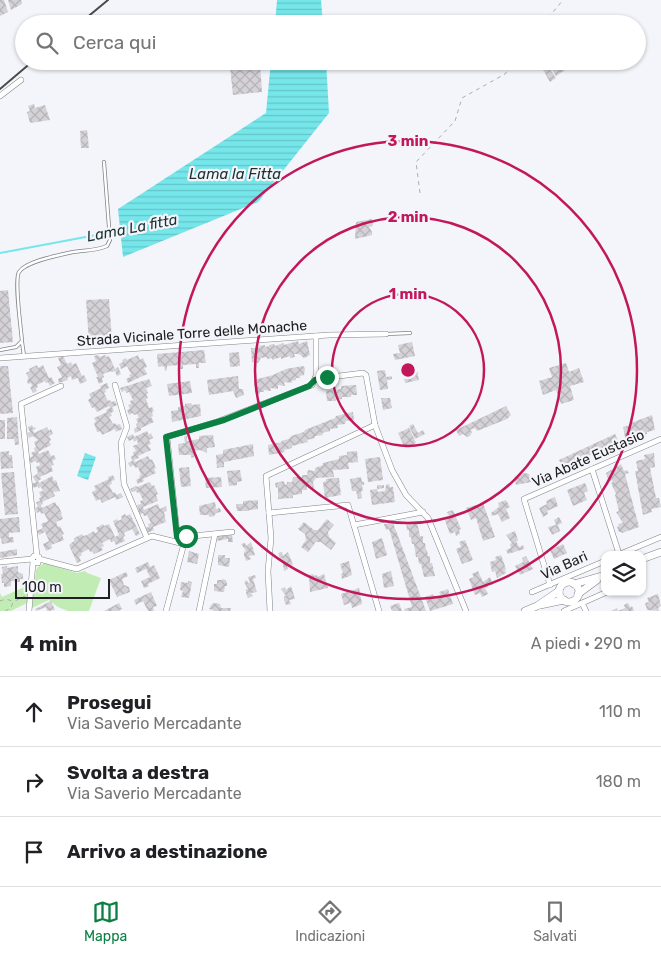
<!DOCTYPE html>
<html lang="it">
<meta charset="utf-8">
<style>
body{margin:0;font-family:Rubik,sans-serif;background:#f6f6f6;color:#202124}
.controls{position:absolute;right:15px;bottom:15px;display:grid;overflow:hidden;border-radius:10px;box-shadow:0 1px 4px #0004}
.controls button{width:45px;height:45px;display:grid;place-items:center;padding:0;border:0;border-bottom:1px solid #e0e0e0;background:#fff;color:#202124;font:25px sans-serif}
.scale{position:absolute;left:15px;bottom:12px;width:95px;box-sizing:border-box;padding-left:5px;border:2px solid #202022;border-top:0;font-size:14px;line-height:18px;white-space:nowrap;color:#202022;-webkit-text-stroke:4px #f3f5fa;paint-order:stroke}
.stop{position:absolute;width:15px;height:15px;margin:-11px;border:4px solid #0b8043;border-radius:50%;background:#fff}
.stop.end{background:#0b8043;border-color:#fff;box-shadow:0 1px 5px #0008}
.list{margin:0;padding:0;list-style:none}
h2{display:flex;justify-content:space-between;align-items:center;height:65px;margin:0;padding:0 20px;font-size:21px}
h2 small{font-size:16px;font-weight:400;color:#757577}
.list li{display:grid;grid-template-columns:32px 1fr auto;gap:15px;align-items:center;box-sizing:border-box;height:70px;padding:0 20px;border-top:1px solid #e0e0e0}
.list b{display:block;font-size:19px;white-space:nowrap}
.list p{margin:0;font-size:16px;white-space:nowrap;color:#757577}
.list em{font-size:16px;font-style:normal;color:#757577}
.icon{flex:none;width:28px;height:28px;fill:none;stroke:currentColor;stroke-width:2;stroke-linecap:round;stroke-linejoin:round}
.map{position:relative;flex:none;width:661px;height:611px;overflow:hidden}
.search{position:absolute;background:#fff;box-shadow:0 1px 4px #0004;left:15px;right:15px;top:15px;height:55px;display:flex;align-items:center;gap:12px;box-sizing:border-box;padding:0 18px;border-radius:28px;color:#757577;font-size:19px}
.sheet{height:275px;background:#fff}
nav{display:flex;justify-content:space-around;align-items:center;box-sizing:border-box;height:70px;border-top:1px solid #e0e0e0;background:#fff;font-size:14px;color:#757577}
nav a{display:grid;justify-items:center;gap:2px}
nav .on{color:#0b8043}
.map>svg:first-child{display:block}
.park{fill:#c1ecb4}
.water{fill:url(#water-rules)}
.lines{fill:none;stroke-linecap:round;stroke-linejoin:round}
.stream{stroke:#75e6ea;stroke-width:2}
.building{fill:url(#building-cross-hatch)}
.service-casing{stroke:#828388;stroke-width:4}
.minor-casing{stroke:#828388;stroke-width:6}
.secondary-casing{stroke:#828388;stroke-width:8}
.path{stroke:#acadb1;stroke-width:1;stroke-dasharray:4 4;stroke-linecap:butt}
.service{stroke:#fff;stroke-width:2.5}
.minor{stroke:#fff;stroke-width:5}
.secondary{stroke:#fff;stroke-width:7}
.rail{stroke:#494a4c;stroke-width:2}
.route{stroke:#0b8043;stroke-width:6}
.ring{fill:none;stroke:#c2185b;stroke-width:2.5}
.labels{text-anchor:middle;stroke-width:4.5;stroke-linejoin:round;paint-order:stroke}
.street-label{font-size:14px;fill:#202022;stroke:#f3f5fa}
.water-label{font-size:15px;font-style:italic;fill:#1b3030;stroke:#f3f5fa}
.centre{fill:#c2185b;stroke:#f3f5fa;stroke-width:2.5}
.ring-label{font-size:15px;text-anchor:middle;font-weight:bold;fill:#c2185b;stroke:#f3f5fa;stroke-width:4.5;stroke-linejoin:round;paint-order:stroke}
</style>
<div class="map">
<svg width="661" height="611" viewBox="0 0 661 611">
<defs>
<pattern id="water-rules" width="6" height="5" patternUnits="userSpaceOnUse" patternTransform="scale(1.25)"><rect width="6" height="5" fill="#75e6ea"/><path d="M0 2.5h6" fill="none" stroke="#65c5c8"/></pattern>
<pattern id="building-cross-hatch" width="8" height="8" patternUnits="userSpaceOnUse" patternTransform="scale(1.25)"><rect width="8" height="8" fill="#d4d2d7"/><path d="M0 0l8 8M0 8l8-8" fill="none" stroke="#b6b4b8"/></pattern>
</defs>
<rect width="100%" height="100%" fill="#f3f5fa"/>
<g class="park">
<path d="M 45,563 L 77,573 L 85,571 L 87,573 L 101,578 L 89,611 L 68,611 L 58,607 L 49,600 L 32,608 L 36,570 L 38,567 Z"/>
<path d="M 27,586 L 27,603 L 11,611 L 0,611 L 0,593 L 2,597 Z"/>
</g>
<g class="water">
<path d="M 277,0 L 321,0 L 323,24 L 275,24 Z"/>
<path d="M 271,61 L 326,61 L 329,113 L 258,202 L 123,257 L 118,209 L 266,113 Z"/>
<path d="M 85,453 L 96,457 L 88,480 L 77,476 Z"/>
</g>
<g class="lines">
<path class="stream" d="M 0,253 L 123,230"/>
</g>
<g class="building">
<path d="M 0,0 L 4,0 L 8,12 L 0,16 Z"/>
<path d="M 8,0 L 21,0 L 22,4 L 11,10 Z"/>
<path d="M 553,61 L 562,61 L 567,69 L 556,76 L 549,64 Z"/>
<path d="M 260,64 L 262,92 L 233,95 L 230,67 Z"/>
<path d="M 547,65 L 556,78 L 550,82 L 542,68 Z"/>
<path d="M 34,104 L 35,108 L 45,105 L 50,120 L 30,123 L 27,112 L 30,111 L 28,106 Z"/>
<path d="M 87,130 L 89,148 L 81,148 L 80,131 Z"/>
<path d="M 372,219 L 373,226 L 369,227 L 372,232 L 372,235 L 355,239 L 356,222 Z"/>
<path d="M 8,290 L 13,342 L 0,343 L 0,291 Z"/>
<path d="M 109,299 L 112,340 L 89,341 L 86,300 Z"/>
<path d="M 298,341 L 299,344 L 307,341 L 310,355 L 304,358 L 299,354 L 294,354 L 295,357 L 290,358 L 290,356 L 281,359 L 281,357 L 272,360 L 272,358 L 267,359 L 267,357 L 261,358 L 258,363 L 252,362 L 251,348 L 259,348 L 259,346 L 265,345 L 265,347 L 269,346 L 269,345 L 274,344 L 275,346 L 283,343 L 284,345 Z"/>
<path d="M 412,342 L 415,356 L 395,360 L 393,354 L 400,353 L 398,345 Z"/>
<path d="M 204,350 L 206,363 L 199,363 L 199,368 L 196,368 L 196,364 L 183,365 L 183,369 L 180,369 L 180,365 L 167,366 L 167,370 L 165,371 L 164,366 L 158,367 L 157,354 Z"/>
<path d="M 239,352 L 240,366 L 230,367 L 229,353 Z"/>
<path d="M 98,355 L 100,357 L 105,355 L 106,357 L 109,356 L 115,369 L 118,367 L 121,374 L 117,376 L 115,371 L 112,372 L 111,371 L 103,374 L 104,377 L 102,378 L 103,382 L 99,384 L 96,377 L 98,377 L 92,363 L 96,361 L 94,356 Z"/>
<path d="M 138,355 L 140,360 L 143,358 L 147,367 L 144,368 L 147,374 L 128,383 L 126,379 L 130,377 L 129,375 L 131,374 L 127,366 L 121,369 L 119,364 L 123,362 L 122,360 L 126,358 L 127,360 Z"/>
<path d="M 63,356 L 67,364 L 71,362 L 72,365 L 76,363 L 82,376 L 84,375 L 87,381 L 80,384 L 78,378 L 72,380 L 71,376 L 67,378 L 68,380 L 59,383 L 58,379 L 62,377 L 57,367 L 61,365 L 58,358 Z"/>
<path d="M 566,363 L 569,372 L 579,368 L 584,382 L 570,386 L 574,400 L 561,404 L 556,390 L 543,395 L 539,381 L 552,377 L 549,368 Z"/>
<path d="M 37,365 L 38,368 L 43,365 L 49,378 L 51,377 L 55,383 L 50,386 L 48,382 L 46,383 L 45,381 L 37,385 L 38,387 L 36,388 L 37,391 L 33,393 L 30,387 L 32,386 L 31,383 L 28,384 L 27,380 L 29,379 L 26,373 L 30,371 L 29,369 Z"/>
<path d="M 0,366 L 8,366 L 13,413 L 0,414 Z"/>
<path d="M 303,366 L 305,368 L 304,375 L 300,376 L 300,378 L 296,378 L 296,380 L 291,381 L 292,383 L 284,382 L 285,386 L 278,385 L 278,389 L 270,388 L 271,391 L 264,390 L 264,392 L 260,392 L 260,394 L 257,394 L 255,392 L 254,380 L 273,375 L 286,369 Z"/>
<path d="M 416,366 L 419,380 L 405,383 L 402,368 Z"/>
<path d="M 385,370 L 386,377 L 392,376 L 392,379 L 387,380 L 388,389 L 380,390 L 377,371 Z"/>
<path d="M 238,376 L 239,389 L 243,389 L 244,395 L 236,398 L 233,391 L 209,395 L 207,380 Z"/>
<path d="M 149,379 L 152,386 L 146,388 L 148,393 L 146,394 L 148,398 L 146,399 L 149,408 L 152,407 L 154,411 L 152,412 L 153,416 L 151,417 L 154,422 L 141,428 L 141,430 L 135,433 L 134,429 L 137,427 L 136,424 L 138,423 L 136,419 L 139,418 L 137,414 L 134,415 L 133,413 L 129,415 L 127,410 L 130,409 L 128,405 L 131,404 L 130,401 L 133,400 L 129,392 L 126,393 L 125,390 L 122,392 L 120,388 Z"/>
<path d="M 190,381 L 192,393 L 169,396 L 167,384 Z"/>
<path d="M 107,383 L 109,388 L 105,390 L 106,392 L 104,393 L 108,401 L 110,400 L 111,402 L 115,401 L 117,405 L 112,407 L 114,411 L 111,413 L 112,416 L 109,417 L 113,424 L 115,423 L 116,425 L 120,424 L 122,429 L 116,432 L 115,429 L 102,435 L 100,431 L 97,432 L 94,423 L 96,422 L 94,418 L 107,412 L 106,410 L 110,408 L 109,406 L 97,412 L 94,407 L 92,408 L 88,400 L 91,398 L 89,394 L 101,388 L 100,386 Z"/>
<path d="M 356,385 L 357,395 L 351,395 L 351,397 L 342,397 L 342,399 L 336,400 L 336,401 L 327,401 L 326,391 L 341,389 L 341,386 Z"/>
<path d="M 381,398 L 390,398 L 392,408 L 383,410 Z"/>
<path d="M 191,403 L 192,405 L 200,404 L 201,416 L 172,422 L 171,411 L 178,410 L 178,407 L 185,406 L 185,404 Z"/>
<path d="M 506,406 L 511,415 L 507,419 L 477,431 L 475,428 L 470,430 L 472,432 L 470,436 L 467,437 L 463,434 L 459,436 L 456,430 Z"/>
<path d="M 353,412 L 354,420 L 346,421 L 345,424 L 337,425 L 338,428 L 330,429 L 330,431 L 322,433 L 323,435 L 315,436 L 315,438 L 307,440 L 308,442 L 292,446 L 292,448 L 284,450 L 285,452 L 269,455 L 268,445 L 282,442 L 281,441 L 289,439 L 291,436 L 304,432 L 305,430 L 335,418 L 336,416 Z"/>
<path d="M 652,415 L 655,430 L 647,432 L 647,434 L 635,438 L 636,439 L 626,442 L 623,427 L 631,425 L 631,423 Z"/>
<path d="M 17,417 L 19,445 L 15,445 L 14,439 L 7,439 L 7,418 Z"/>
<rect x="0" y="420" width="5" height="19"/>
<path d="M 413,424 L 418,433 L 423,430 L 425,434 L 415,439 L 409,426 Z"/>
<path d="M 32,425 L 33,428 L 35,427 L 36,429 L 33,430 L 34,433 L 47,427 L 49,431 L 51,429 L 53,434 L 49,436 L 51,440 L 49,441 L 51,445 L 38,452 L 39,454 L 48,450 L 51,456 L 54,455 L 56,459 L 52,461 L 54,465 L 51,466 L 53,471 L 40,477 L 41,479 L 38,481 L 39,483 L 52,476 L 54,481 L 56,480 L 60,491 L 53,492 L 55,496 L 42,502 L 43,504 L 41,505 L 42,508 L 55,502 L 57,506 L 58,505 L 62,514 L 61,514 L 63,519 L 56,522 L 58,527 L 60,526 L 64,534 L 62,535 L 64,540 L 51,545 L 52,548 L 46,551 L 43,544 L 49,541 L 45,532 L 39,535 L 37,531 L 43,528 L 41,524 L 48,521 L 44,513 L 41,514 L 40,511 L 37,513 L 35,508 L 38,507 L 36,502 L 40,501 L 39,498 L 41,497 L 39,492 L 43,491 L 41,487 L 38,488 L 38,486 L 34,488 L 32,484 L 36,482 L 33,477 L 38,473 L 36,467 L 40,465 L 39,462 L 37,463 L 35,461 L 31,463 L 29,458 L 33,456 L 31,453 L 35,451 L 34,448 L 36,447 L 34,442 L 38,440 L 33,436 L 29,438 L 27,433 L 30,432 L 28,427 Z"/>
<path d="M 409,428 L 416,443 L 405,448 L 398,433 Z"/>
<path d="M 147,431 L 149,435 L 151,433 L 153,438 L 149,440 L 151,444 L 148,445 L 151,450 L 138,456 L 139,458 L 134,460 L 135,462 L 148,456 L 150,460 L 152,459 L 156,468 L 154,469 L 156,473 L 143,479 L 144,481 L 138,484 L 136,480 L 140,478 L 139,476 L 141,475 L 138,467 L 135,468 L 134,465 L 130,467 L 128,463 L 132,461 L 131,456 L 134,455 L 133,452 L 136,451 L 133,446 L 138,444 L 137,440 L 134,442 L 133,439 L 129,441 L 127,437 L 133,434 L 134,437 Z"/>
<path d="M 615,434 L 619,443 L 611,446 L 611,445 L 600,451 L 599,449 L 593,452 L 594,453 L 586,457 L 585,455 L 563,467 L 559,460 Z"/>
<path d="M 213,435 L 215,447 L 207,448 L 207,453 L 200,450 L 193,451 L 194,457 L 191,458 L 191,455 L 179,455 L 178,444 L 185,443 L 184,437 L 187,436 L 187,441 L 199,439 L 199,436 Z"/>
<path d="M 253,444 L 254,456 L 224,462 L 224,467 L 217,468 L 216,455 L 223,454 L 223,450 Z"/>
<path d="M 9,451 L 9,455 L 12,455 L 13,468 L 1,469 L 0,452 Z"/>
<path d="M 357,451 L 358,462 L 348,463 L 349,469 L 333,470 L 334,477 L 316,478 L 313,482 L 314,489 L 310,489 L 309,486 L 307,486 L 307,490 L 302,490 L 302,494 L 293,495 L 293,498 L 278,499 L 278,487 L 276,488 L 275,483 L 284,481 L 285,485 L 287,484 L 287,482 L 292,482 L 293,477 L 302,477 L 302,475 L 307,475 L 308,470 L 315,471 L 315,468 L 323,465 L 323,463 L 339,459 L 339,456 L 347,455 L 347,452 Z"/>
<path d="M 654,453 L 655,467 L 650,468 L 656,498 L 659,498 L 661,507 L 651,509 L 652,512 L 643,515 L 635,471 L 638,471 L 636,461 L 645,459 L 644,455 Z"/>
<path d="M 380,457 L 383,480 L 368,482 L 365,459 Z"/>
<path d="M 621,464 L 624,471 L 627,470 L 629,473 L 625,474 L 639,527 L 622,533 L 621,532 L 619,532 L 617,527 L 619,526 L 618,524 L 623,523 L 616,512 L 619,511 L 615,495 L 616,494 L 611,483 L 613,482 L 612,480 L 609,482 L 606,473 Z"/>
<path d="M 189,467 L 191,486 L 181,487 L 179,468 Z"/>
<path d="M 240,470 L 242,481 L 237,482 L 237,485 L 229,486 L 227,471 Z"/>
<path d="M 14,472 L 18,514 L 5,515 L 1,473 Z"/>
<path d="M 525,473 L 529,474 L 531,482 L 516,485 L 514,477 Z"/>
<path d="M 113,475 L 115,480 L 111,481 L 112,484 L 109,485 L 113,493 L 115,492 L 116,495 L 121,493 L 123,497 L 116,500 L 115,497 L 102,503 L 100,499 L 96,501 L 92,492 L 96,490 L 94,486 L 109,479 L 108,477 Z"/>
<path d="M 221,477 L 222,487 L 206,488 L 205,478 Z"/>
<path d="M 361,477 L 362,482 L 364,482 L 364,485 L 362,485 L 363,491 L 361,491 L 362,498 L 358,499 L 356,491 L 352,491 L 350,479 Z"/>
<path d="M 334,478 L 339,478 L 341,495 L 325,498 L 323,482 L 326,481 L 326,479 Z"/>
<path d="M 150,482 L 152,486 L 154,485 L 158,494 L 156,495 L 158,501 L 143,507 L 144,510 L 158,504 L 160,509 L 166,506 L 167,511 L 164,512 L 166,522 L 153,527 L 154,530 L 147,533 L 145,528 L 149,527 L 148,524 L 151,523 L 147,515 L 144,516 L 143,513 L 139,515 L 137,511 L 139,510 L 137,505 L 141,504 L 140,501 L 143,500 L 139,492 L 137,493 L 136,491 L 132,492 L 130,489 L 136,486 L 137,487 Z"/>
<path d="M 585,483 L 588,491 L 584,493 L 587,500 L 573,506 L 567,490 Z"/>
<path d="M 389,484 L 390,487 L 393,487 L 395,502 L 372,505 L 370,490 L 377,489 L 377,485 L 384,485 L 384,488 L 377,489 L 378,492 L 385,491 L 386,485 Z"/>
<path d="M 555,497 L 558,506 L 547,511 L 548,514 L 543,517 L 539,508 L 547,504 L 546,501 Z"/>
<path d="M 258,500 L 258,509 L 249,510 L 249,511 L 237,511 L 236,504 L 243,504 L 243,501 Z"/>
<path d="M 506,500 L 510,507 L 506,509 L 510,518 L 502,522 L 498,514 L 492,516 L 491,513 L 499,507 L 498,503 Z"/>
<path d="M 215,502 L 216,509 L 220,508 L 221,512 L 216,513 L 214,516 L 209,517 L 209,515 L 200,515 L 199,506 Z"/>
<path d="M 483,503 L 495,537 L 483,541 L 476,518 L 471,520 L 466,508 Z"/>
<path d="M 453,510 L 461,529 L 459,530 L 460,534 L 456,536 L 455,532 L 450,534 L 444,518 L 449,516 L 447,512 Z"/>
<path d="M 125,514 L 126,516 L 130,514 L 140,534 L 136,536 L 132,529 L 124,533 L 125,536 L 123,537 L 125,541 L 116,545 L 114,541 L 111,542 L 110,539 L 102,543 L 104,546 L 101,547 L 103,550 L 94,554 L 92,551 L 90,552 L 89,549 L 81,553 L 82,555 L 79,557 L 81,561 L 77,563 L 69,545 L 74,541 L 74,538 L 82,534 L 83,536 L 87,535 L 94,531 L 95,533 L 98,532 L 96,528 L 103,524 L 104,526 L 109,524 L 115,537 L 119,535 L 113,521 L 117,519 L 118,521 L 122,519 L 121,516 Z"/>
<path d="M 19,517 L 20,532 L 9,533 L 9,537 L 13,537 L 14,542 L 2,544 L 1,538 L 0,538 L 0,519 Z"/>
<path d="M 559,517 L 562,523 L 558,525 L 560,531 L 552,535 L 548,527 L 556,525 L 554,520 Z"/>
<path d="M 327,519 L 334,525 L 328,532 L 329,537 L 336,543 L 331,550 L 321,542 L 316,542 L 308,552 L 301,547 L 306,540 L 305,534 L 298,529 L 304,522 L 314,530 L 318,530 Z"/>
<path d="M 392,520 L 426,611 L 405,611 L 404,609 L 412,607 L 389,529 L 386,530 L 384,524 L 388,524 L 387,521 Z"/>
<path d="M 417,522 L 420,536 L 423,536 L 423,543 L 425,543 L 426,550 L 427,550 L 428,556 L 430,556 L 430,563 L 432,563 L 435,576 L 424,577 L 421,564 L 419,564 L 418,557 L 416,557 L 414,544 L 412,544 L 411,537 L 409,537 L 409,530 L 407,530 L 406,523 Z"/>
<path d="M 515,531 L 517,537 L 518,541 L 516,541 L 519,547 L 523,545 L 524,549 L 508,554 L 506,550 L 511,548 L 510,544 L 512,543 L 506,535 Z"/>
<path d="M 232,535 L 233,542 L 228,542 L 228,539 L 217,541 L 218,536 Z"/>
<path d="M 382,538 L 387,555 L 376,559 L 372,542 Z"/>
<path d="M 465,540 L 473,560 L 462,564 L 456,549 L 461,547 L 459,542 Z"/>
<path d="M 251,542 L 255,555 L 249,556 L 251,559 L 246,561 L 244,555 L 244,552 L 246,551 L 241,544 L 245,543 L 246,546 Z"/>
<path d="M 563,544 L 567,553 L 554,559 L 550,550 Z"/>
<path d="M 17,549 L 17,555 L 0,558 L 0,552 Z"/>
<path d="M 189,551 L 199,554 L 197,564 L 187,562 Z"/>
<path d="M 282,552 L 283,556 L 288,552 L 293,565 L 287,566 L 288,569 L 284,571 L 282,558 L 280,559 L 278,553 Z"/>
<path d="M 218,555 L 225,555 L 225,558 L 230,558 L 229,567 L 218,565 Z"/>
<path d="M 501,555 L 506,569 L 505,570 L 506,573 L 497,578 L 495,571 L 492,572 L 490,562 L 496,560 L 495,557 Z"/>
<path d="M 526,556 L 533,569 L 520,575 L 515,566 L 523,562 L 522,558 Z"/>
<path d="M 349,561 L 352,575 L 342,579 L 341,574 L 343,573 L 340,564 Z"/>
<path d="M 148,562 L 150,567 L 154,565 L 160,578 L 148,584 L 149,586 L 144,588 L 141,581 L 150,577 L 146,569 L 137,573 L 135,568 Z"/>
<path d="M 7,566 L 7,568 L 18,566 L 18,572 L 23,574 L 23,579 L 20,579 L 20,582 L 11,581 L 11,586 L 4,587 L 4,583 L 2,583 L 1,574 L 3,574 L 2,567 Z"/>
<path d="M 391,571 L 394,586 L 384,588 L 382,574 Z"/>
<path d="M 478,571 L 483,582 L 490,577 L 493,585 L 487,585 L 488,587 L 485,588 L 488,594 L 482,597 L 480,593 L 475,595 L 469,579 L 474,577 L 472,574 Z"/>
<path d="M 126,572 L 128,576 L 122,579 L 124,585 L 129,587 L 130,592 L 117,597 L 109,580 Z"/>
<path d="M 313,574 L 314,576 L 317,575 L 317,577 L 324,574 L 328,588 L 310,592 L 309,575 Z"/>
<path d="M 255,575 L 256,578 L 253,579 L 257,592 L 251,593 L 253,596 L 248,598 L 246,593 L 246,589 L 248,589 L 244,582 L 247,580 L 248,583 L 250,582 L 248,577 Z"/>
<path d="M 222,579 L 226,580 L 227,584 L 227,586 L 225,586 L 224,592 L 214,591 L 214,584 L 217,584 L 217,580 L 222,580 Z"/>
<path d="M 188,581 L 192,582 L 189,598 L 181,597 L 183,591 L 180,590 L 181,582 L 188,583 Z"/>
<path d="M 291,586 L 295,599 L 289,600 L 291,604 L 286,605 L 284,600 L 284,596 L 286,596 L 281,589 L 285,587 L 286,590 Z"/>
<path d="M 359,588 L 362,604 L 352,608 L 351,603 L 344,605 L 341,594 Z"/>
<path d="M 448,589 L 453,604 L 430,611 L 425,597 L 433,594 L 435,598 L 441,596 L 439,592 Z"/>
<path d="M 151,592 L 157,606 L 153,607 L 154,611 L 148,611 L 143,601 L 136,605 L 134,600 Z"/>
<path d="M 658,594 L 661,606 L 658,608 L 659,611 L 647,610 L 645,603 L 649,602 L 647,598 Z"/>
<path d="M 51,601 L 55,610 L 47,611 L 46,607 L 36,611 L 35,609 Z"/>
<path d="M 119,603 L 122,609 L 118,611 L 104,611 Z"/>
<path d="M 214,603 L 220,604 L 221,608 L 231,608 L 230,611 L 213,611 L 213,610 L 209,609 L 211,605 Z"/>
<path d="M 399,603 L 402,611 L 392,611 L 390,606 Z"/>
<path d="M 628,603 L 630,607 L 632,606 L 634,611 L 611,611 L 617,608 L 618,611 L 625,608 L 624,605 Z"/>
</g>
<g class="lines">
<defs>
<g id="service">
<path d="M 386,334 L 410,333"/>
<path d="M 22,342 L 24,356"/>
<path d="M 0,350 L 16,347 L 22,341 C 21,328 14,280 19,272 C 26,261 60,255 73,252 C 84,250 96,251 107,246 L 110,240 L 104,162"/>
</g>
<g id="minor">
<path d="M 0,96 L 21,80"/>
<path d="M 0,358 L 329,335 L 386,334"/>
<path d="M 315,379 L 363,373 L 366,375 L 375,425 L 392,470 L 406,495 L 428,518 L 466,611"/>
<path d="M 115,385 L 127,427 L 121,443 L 124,484 L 147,538"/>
<path d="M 592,469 L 619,554"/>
<path d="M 269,513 L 348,505 L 379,611"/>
<path d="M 354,525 L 423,512"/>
<path d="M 183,537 L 232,532"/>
<path d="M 178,542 L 167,437 L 219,421 L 312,385 L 316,376 L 316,336"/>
<path d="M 618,555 L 661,537"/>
<path d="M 37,556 L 21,404 L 61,386"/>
<path d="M 39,559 L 77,569 L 152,536 L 184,544"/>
<path d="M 0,562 L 32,559"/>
<path d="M 550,585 L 524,499 L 661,439"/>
<path d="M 532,592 L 605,561"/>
<path d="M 582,603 L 586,611"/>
<path d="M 29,611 L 33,562 L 32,559 L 34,556 L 39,557 L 38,563 L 33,562"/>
<path d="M 166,611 L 186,536"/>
<path d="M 199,611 L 215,534"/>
<path d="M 270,611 L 268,571 L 271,538 L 266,476 L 375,425"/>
<path d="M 564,611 L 607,592"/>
</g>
<g id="secondary">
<path d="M 642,559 L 661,552"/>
<circle cx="569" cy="592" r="10"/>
<path d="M 574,584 L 605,575"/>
<path d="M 578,594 L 597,580"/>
<path d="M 540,605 L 564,600"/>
<path d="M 525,611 L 537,606 L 559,591"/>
</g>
</defs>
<use href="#service" class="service-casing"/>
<use href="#minor" class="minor-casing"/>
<use href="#secondary" class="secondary-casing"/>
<g class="path">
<path d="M 543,24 L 563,0"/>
<path d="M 420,193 L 416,162 L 455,121 L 462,98 L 505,74 L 515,61"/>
<path d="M 0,601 L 6,599 L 12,601"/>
<path d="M 5,611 L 11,608 L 13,602 L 25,596"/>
</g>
<use href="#service" class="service"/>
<use href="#minor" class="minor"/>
<use href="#secondary" class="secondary"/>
<g class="rail">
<path d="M 79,24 L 108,0"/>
<path d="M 0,89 L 33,61"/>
</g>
</g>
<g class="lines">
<path class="route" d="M 186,536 L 177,537 L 166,437 L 224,420 L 309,386 L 315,380 L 327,377"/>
</g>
<g class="ring">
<circle cx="408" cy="370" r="76"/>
<circle cx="408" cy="370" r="153"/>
<circle cx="408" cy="370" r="229"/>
</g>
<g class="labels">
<g class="street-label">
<text transform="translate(192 333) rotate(-4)" y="5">Strada Vicinale Torre delle Monache</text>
<text transform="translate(588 458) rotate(-24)" y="5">Via Abate Eustasio</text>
<text transform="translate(564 565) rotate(-24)" y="5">Via Bari</text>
</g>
<g class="water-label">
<text x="235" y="179">Lama la Fitta</text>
<text transform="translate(132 228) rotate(-11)" y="5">Lama La fitta</text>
</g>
</g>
<circle cx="408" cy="370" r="8" class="centre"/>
<g class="ring-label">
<text x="408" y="146">3 min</text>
<text x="408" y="222">2 min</text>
<text x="408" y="299">1 min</text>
</g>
</svg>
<div class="controls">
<button><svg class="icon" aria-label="layers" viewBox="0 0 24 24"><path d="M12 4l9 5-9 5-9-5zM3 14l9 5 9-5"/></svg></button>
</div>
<div class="scale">100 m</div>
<div class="stop" style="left:186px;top:536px"></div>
<div class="stop end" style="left:327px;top:377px"></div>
<div class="search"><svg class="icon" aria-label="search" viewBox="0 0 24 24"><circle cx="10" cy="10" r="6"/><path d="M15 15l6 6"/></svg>Cerca qui</div>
</div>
<section class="sheet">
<h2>4 min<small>A piedi · 290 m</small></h2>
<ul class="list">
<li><svg class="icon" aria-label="ahead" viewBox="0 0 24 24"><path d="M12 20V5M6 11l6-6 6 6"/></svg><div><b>Prosegui</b><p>Via Saverio Mercadante</p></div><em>110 m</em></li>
<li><svg class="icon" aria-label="right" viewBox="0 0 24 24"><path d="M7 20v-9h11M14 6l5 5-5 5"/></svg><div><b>Svolta a destra</b><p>Via Saverio Mercadante</p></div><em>180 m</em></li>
<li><svg class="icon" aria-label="arrive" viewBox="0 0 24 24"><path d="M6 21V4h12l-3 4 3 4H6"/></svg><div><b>Arrivo a destinazione</b></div></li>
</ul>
</section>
<nav>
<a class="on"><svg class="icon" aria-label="map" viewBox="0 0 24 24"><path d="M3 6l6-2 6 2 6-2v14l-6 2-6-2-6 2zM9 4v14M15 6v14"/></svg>Mappa</a>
<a><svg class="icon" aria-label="directions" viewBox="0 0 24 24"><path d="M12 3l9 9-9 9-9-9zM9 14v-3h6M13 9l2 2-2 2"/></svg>Indicazioni</a>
<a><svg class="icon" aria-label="saved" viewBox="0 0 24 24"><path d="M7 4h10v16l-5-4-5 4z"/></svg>Salvati</a>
</nav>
